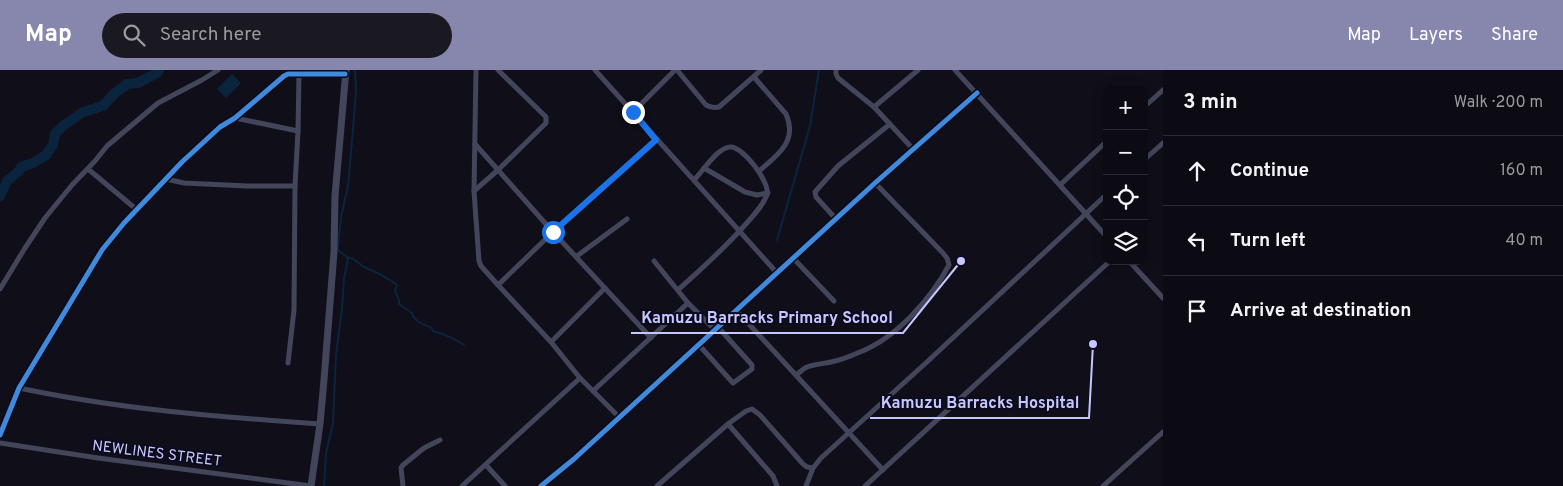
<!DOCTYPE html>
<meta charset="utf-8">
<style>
body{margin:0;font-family:Overpass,sans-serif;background:#1a1921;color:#f1f3f6}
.controls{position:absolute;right:15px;top:15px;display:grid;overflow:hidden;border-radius:10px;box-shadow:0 2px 12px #0003}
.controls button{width:45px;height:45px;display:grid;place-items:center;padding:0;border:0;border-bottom:1px solid #2c2b33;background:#0c0b13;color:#f1f3f6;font:25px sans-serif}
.stop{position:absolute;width:15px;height:15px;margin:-11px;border:4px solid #1a73e8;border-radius:50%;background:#fff}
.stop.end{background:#1a73e8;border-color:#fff;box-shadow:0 1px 5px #0008}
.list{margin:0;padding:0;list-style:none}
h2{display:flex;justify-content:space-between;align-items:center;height:65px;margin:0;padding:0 20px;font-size:21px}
h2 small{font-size:16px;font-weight:400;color:#9a9ba0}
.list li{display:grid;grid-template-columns:32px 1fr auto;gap:15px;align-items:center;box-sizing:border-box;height:70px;padding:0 20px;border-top:1px solid #2c2b33}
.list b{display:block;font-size:19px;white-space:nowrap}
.list em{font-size:16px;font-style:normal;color:#9a9ba0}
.icon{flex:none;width:28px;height:28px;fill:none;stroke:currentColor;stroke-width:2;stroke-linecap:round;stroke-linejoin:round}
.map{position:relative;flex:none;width:1163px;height:416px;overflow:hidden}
header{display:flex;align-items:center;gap:30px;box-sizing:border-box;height:70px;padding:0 25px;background:#8787ae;color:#fff}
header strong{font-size:24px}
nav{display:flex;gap:28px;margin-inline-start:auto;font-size:18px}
.search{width:350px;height:45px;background:#1a1921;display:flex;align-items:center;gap:12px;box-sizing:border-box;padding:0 18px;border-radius:28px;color:#9a9ba0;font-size:19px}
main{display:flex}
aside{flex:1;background:#0c0b13}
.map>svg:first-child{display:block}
.water{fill:#0b243e}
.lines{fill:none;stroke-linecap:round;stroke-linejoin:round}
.stream{stroke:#0b243e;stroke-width:2}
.river{stroke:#0b243e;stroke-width:10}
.minor{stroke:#43455a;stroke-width:5}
.tertiary{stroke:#43455a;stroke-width:7}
.cycleway-casing{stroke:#0c0b1d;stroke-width:8}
.cycleway{stroke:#408adc;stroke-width:5}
.route{stroke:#1a73e8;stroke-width:6}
.labels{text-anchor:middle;stroke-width:4;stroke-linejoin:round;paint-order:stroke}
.street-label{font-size:15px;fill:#c7c7ff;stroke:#0c0b1d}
.leader{fill:none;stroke:#c7c7ff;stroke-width:2}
.callout-dot{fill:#c7c7ff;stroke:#0c0b1d;stroke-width:2}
.callout-label{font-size:16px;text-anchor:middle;font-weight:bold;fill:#c7c7ff;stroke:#0c0b1d;stroke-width:4;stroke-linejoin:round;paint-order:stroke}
</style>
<header>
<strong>Map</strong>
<div class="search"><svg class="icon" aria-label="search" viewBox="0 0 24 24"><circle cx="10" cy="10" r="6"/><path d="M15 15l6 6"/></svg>Search here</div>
<nav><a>Map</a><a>Layers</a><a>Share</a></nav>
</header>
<main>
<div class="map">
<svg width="1163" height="416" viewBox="0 0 1163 416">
<rect width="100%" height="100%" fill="#100f19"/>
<path class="water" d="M 232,4 L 241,13 L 226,28 L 217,19 Z"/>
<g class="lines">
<g class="stream">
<path d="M 777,170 L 810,56 L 819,0"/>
<path d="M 347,187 C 355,188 358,193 364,197 C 376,202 387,207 397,215 L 395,221 L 399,230 L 399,234 L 412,243 C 415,253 424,254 432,258 L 433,261 C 444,264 454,268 464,275"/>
<path d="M 324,416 L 326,383 L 333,353 L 336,285 L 342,238 L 344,209 L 348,189 L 347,187 L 338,180 L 338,177 L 341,147 L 348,116 L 351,83 L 356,22 L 355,0"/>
</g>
<path class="river" d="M 0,126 L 7,111 L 19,101 L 21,97 L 33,93 L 46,85 L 53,75 L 55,64 L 63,56 L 83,42 L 103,36 L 114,24 L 127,14 L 138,13 L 157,3 L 159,0"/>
<g class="minor">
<path d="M 476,0 L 474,121 L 479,191 L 481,196 L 498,215 L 551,272 L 580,308 L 619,347"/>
<path d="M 595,0 L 777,203"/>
<path d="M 677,0 L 706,35 C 711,38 714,38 719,37 L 761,0"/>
<path d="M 836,0 L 836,4 L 838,8 L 874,37 L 913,79"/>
<path d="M 955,0 L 1107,167"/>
<path d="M 754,7 L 786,44 C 798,71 778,85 759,101"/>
<path d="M 874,37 L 918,0"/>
<path d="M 1144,37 L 1163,20"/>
<path d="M 633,42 L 675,0"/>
<path d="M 235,48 L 298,61"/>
<path d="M 475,74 L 553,162 L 651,268"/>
<path d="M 1144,90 L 1163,73"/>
<path d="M 704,98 L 745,122 L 757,125 L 768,123"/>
<path d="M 88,99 L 136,139"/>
<path d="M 166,109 L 184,113 L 247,116 L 295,116"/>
<path d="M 1060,115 L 1107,71"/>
<path d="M 474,121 L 498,100 L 546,53 L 546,47 L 498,0"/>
<path d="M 836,149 L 816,127 L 815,122 L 838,96 L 890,54"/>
<path d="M 577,186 L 627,149"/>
<path d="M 793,188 L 834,231"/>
<path d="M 654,191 L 688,233 L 715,260"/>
<path d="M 1129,191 L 1163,228"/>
<path d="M 498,215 L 553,162 L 656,69"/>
<path d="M 0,219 L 25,178 L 45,148 L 72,115 L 95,91 L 107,76 L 158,33 L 202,10 L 218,0"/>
<path d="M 678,220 C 701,199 724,179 744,156 C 753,146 762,137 767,125 C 771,113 742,75 730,77 C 717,78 703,101 694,110"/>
<path d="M 736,240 L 883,400"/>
<path d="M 551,272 L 605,218"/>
<path d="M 699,275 L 733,313 L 752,299 L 752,295 L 718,257"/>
<path d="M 288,293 L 294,240 L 295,116 L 298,61 L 299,4"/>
<path d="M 796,305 C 799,303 802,300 805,298 C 812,294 823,294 831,292 C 841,290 851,286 860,282 C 896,268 931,229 949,195 L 947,188 L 942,182 L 875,113"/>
<path d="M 19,318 C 118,339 219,347 320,354"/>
<path d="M 593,321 L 688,233"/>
<path d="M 728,354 L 773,406 L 777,416"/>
<path d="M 0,365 L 19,318 L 102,180 L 124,153 L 182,92 L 220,57 L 235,48 L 284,6 L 288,4 L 345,4"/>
<path d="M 0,373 L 98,388 L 311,416"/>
<path d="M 486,395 L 505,416"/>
<path d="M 403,416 L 401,398 L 403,395 L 424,378 L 440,370"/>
<path d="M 462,416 L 580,308"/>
<path d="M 541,416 L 574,389 L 875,113 L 977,23"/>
<path d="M 657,416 L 728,354 L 746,341 L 752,339 L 760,345 L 803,394 L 807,397 L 813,398"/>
<path d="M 806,416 L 813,398 L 821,388 L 928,291 L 1107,124"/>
<path d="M 865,416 L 1110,191"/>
<path d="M 1103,416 L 1163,362"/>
</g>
<path class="tertiary" d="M 311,416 L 320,354 L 324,310 L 334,182 L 335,126 L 346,0"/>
<defs>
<g id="cycleway">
<path d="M 0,365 L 19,318 L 102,180 L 124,153 L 182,92 L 220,57 L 235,48 L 284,6 L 288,4 L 345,4"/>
<path d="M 541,416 L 574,389 L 875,113 L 977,23"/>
</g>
</defs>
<use href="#cycleway" class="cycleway-casing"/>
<use href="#cycleway" class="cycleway"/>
</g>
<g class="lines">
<path class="route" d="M 553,162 L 656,70 L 633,42"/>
</g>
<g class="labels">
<g class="street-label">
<text transform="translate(157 383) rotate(7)" y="5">NEWLINES STREET</text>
</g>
</g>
<path class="leader" d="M961 191L903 263H631M1093 274L1089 348H870"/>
<g class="callout-dot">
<circle cx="961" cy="191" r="5"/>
<circle cx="1093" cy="274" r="5"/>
</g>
<g class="callout-label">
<text x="767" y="253">Kamuzu Barracks Primary School</text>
<text x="980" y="338">Kamuzu Barracks Hospital</text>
</g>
</svg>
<div class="controls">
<button>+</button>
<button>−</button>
<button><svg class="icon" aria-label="locate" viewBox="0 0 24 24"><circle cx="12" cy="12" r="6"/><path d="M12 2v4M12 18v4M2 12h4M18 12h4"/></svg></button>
<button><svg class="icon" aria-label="layers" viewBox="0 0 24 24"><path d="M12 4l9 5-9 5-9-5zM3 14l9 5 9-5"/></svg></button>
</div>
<div class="stop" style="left:553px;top:162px"></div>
<div class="stop end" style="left:633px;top:42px"></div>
</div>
<aside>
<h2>3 min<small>Walk · 200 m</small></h2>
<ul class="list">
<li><svg class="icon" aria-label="ahead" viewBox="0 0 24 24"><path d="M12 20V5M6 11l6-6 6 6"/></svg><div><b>Continue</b></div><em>160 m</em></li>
<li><svg class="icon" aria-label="left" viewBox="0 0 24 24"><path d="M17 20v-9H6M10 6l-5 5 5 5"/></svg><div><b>Turn left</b></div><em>40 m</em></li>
<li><svg class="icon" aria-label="arrive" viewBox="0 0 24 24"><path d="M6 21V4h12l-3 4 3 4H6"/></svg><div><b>Arrive at destination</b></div></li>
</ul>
</aside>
</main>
